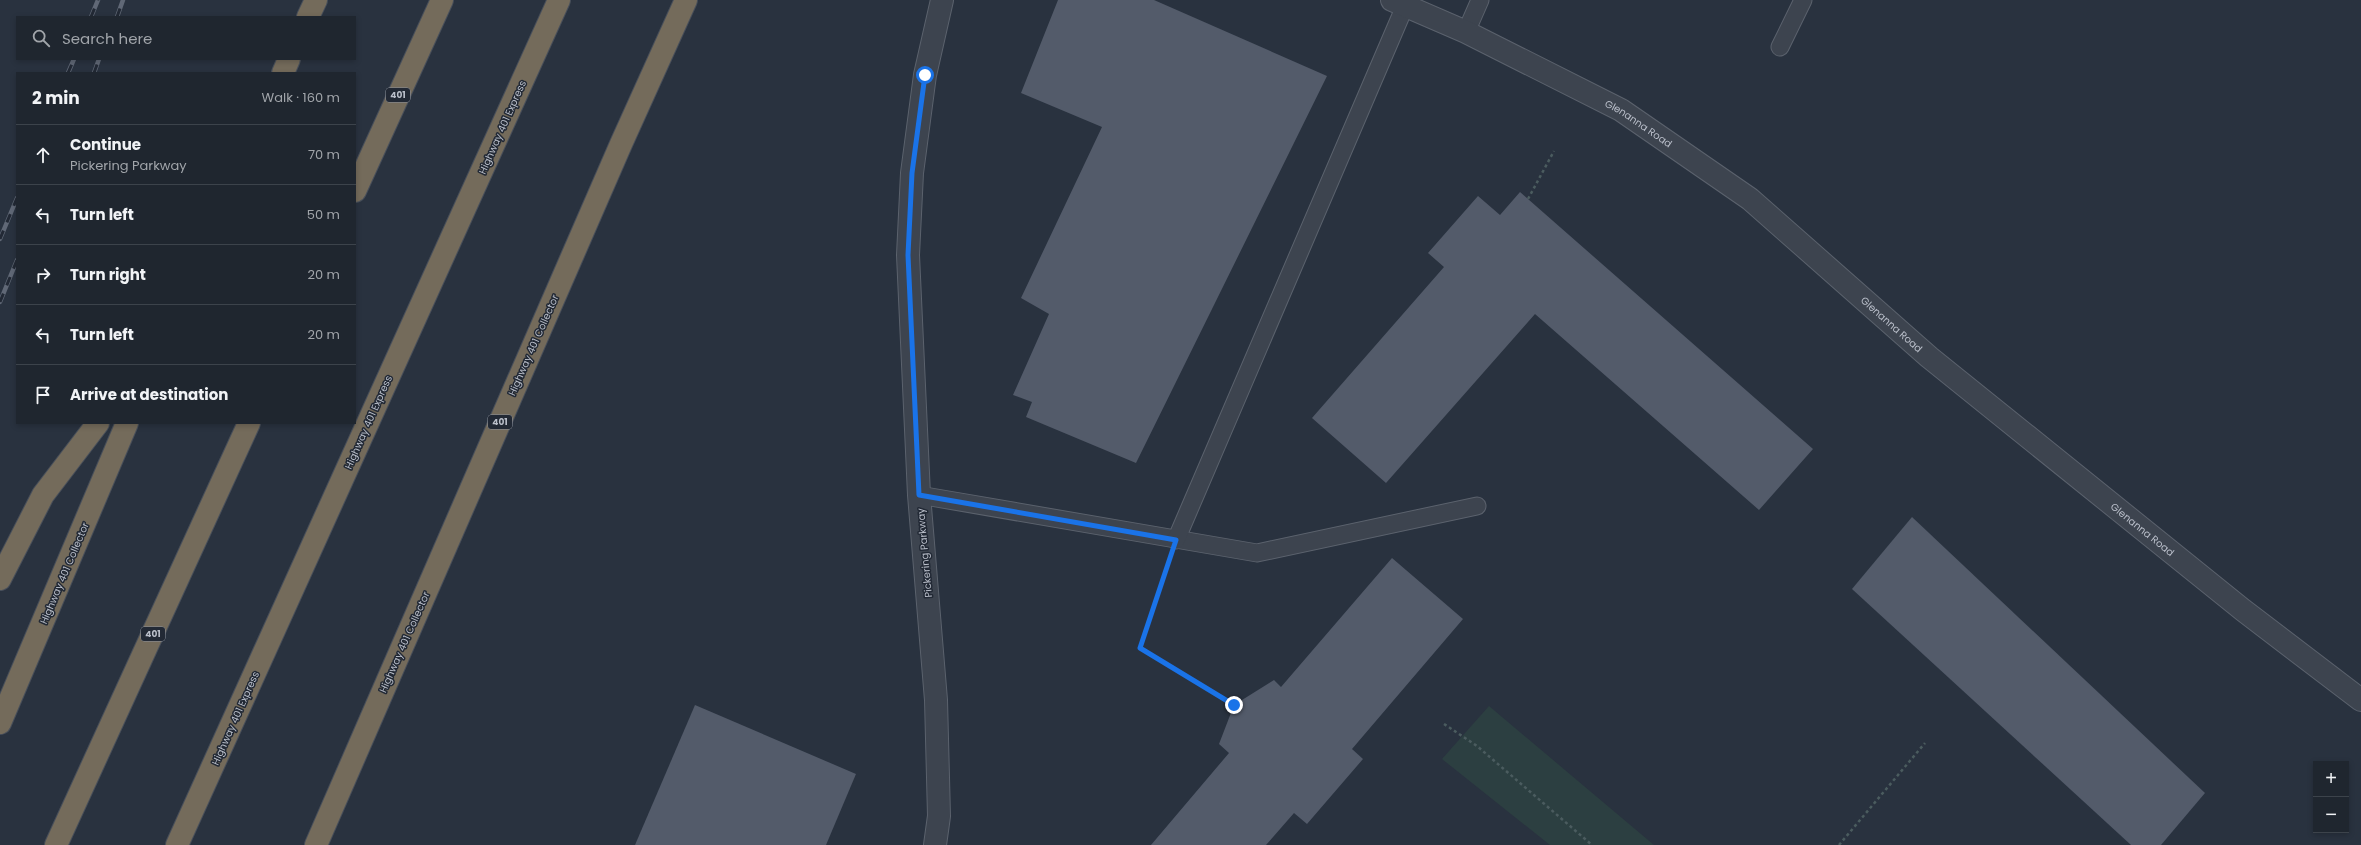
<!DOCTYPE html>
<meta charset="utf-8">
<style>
body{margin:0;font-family:Poppins,sans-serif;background:#2c323b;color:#f1f3f6}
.controls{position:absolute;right:12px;bottom:12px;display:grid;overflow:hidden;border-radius:0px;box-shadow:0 2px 6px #0003}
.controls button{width:36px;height:36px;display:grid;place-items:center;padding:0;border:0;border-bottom:1px solid #3c434b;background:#1f262f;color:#f1f3f6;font:20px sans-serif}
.stop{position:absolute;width:12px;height:12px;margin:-9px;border:3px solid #1a73e8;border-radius:50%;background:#fff}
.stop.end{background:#1a73e8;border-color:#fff;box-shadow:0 1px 4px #0008}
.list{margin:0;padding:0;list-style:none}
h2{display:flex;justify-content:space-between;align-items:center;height:52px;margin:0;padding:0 16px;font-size:17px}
h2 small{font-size:13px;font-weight:400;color:#a1a5aa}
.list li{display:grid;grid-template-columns:26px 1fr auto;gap:12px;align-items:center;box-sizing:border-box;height:60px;padding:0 16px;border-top:1px solid #3c434b}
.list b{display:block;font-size:15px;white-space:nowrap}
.list p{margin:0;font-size:13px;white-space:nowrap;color:#a1a5aa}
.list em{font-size:13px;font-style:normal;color:#a1a5aa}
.icon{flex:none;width:22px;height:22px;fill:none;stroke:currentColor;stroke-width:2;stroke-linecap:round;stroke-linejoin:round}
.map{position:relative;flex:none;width:2361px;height:845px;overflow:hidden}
.search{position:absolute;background:#1f262f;box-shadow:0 2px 6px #0003;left:16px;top:16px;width:340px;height:44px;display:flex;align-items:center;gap:10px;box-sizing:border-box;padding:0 14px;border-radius:0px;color:#a1a5aa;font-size:15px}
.panel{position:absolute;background:#1f262f;box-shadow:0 2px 6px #0003;left:16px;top:72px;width:340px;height:352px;border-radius:0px}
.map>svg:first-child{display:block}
.green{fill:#2c3f41}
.building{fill:#535b6a}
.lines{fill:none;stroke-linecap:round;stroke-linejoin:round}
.service-casing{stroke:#5b626d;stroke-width:19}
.tertiary-casing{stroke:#5b626d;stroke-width:24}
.motorway-casing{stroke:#484f5a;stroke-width:24}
.path{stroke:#4b5c5f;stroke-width:2.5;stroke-dasharray:3 3;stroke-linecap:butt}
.service{stroke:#3d444f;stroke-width:17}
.tertiary{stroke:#3d444f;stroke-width:22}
.motorway{stroke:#746b5b;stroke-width:22}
.rail-casing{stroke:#606876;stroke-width:4.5}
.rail{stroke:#222935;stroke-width:3;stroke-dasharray:9;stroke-linecap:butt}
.route{stroke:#1a73e8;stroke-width:5}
.labels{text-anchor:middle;stroke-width:3;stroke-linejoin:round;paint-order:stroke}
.shield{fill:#222935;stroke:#8c929d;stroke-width:1}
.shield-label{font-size:9px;font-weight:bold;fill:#babfca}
.street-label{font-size:10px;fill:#babfca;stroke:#222935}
</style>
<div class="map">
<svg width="2361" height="845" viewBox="0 0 2361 845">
<rect width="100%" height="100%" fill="#29323f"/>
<path class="green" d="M 1489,706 L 1654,845 L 1550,845 L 1442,759 Z"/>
<g class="building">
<path d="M 1058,0 L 1154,0 L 1327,76 L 1136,463 L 1026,417 L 1032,402 L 1013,395 L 1049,314 L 1021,298 L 1102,127 L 1021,93 Z"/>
<path d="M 1520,192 L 1813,449 L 1759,510 L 1535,314 L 1386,483 L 1312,418 L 1444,267 L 1428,253 L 1478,196 L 1500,215 Z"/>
<path d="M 1912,517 L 2205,793 L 2161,845 L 2131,845 L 1852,589 Z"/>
<path d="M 1392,558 L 1463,619 L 1352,749 L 1363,759 L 1307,824 L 1294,813 L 1266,845 L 1151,845 L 1229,753 L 1219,744 L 1234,705 L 1274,680 L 1281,687 Z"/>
<path d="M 695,705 L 856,774 L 826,845 L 635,845 Z"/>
</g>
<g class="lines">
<defs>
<g id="service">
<path d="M 1466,32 L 1480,0"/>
<path d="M 1780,47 L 1803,0"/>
<path d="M 919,495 L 1257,553 L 1477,506"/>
<path d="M 1176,540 L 1405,6"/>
</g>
<g id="tertiary">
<path id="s1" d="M 1392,0 L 1466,32 L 1621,110 L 1750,199 L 1929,357 L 2243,610 L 2361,700"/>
<path d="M 935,845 L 939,816 L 936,700 L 919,495 L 908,255 L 912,173 L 925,75 L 942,0"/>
</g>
<g id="motorway">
<path d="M 308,17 L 316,0"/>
<path d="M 283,73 L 289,59"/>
<path d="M 355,191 L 442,0"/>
<path d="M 0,579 L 43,495 L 98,423"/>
<path d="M 0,723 L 127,423"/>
<path d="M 56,845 L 249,423"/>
<path d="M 177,845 L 559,0"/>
<path d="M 316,845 L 621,144 L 686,0"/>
</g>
</defs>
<use href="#service" class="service-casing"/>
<use href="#tertiary" class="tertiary-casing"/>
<use href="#motorway" class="motorway-casing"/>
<g class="path">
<path d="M 1528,199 L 1554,151"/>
<path d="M 1167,567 L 1140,648 L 1234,705"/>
<path d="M 1444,724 L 1477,746 L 1592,845"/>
<path d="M 1839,845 L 1925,743"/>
</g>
<use href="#service" class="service"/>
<use href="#tertiary" class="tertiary"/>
<use href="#motorway" class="motorway"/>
<defs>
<g id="rail">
<path d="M 91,17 L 98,0"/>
<path d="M 117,17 L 123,0"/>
<path d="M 68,73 L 74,59"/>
<path d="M 94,73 L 99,59"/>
<path d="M 0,239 L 17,198"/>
<path d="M 0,302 L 17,260"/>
</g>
</defs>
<use href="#rail" class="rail-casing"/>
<use href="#rail" class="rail"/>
</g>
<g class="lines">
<path class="route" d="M 925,75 L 912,173 L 908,255 L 919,495 L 1176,540 L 1140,648 L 1234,705"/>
</g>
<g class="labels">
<g class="shield">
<rect x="386" y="88" width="24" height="14" rx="3"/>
<rect x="488" y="415" width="24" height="14" rx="3"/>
<rect x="141" y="627" width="24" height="14" rx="3"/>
</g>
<g class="shield-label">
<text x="398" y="98">401</text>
<text x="500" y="425">401</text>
<text x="153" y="637">401</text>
</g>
<g class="street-label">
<text dy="4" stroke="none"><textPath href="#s1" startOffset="276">Glenanna Road</textPath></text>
<text transform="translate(502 127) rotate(-66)" y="4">Highway 401 Express</text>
<text dy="4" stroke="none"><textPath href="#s1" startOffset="600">Glenanna Road</textPath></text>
<text transform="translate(533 345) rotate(-66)" y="4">Highway 401 Collector</text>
<text transform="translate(368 422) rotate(-66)" y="4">Highway 401 Express</text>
<text dy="4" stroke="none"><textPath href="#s1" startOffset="924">Glenanna Road</textPath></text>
<text transform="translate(924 553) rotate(-95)" y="4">Pickering Parkway</text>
<text transform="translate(64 573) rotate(-67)" y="4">Highway 401 Collector</text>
<text transform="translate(404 642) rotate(-66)" y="4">Highway 401 Collector</text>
<text transform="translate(235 718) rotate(-66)" y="4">Highway 401 Express</text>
</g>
</g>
</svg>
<div class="controls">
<button>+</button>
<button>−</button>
</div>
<div class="stop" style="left:925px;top:75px"></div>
<div class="stop end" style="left:1234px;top:705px"></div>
<div class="search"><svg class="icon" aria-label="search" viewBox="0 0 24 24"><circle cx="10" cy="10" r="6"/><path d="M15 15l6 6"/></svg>Search here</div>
<section class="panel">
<h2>2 min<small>Walk · 160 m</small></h2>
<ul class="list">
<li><svg class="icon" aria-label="ahead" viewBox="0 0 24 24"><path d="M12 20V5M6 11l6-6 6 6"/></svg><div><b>Continue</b><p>Pickering Parkway</p></div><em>70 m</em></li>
<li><svg class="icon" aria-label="left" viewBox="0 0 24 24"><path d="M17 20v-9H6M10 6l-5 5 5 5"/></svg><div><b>Turn left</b></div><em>50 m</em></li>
<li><svg class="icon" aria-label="right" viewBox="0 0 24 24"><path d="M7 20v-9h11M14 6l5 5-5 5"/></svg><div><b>Turn right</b></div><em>20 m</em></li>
<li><svg class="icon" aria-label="left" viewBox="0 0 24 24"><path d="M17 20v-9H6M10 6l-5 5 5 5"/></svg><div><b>Turn left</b></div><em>20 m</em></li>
<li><svg class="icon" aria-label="arrive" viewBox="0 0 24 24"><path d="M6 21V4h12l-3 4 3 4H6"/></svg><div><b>Arrive at destination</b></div></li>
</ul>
</section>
</div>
